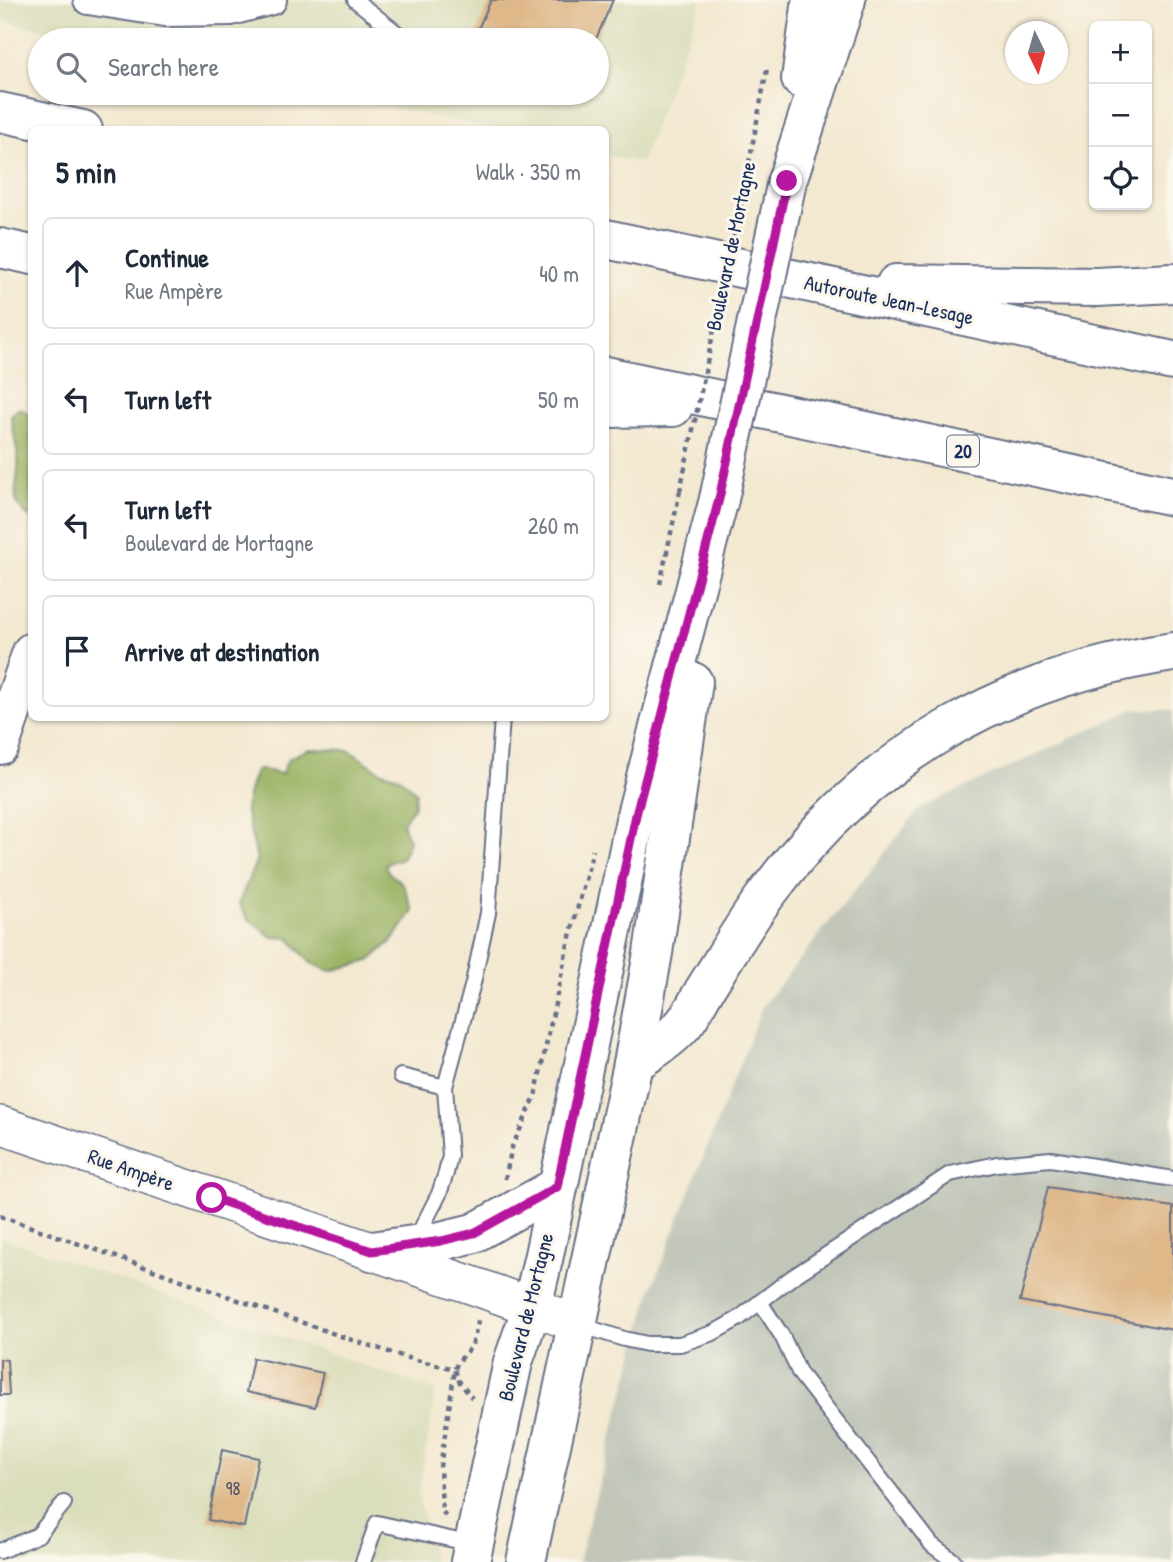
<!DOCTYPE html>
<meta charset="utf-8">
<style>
body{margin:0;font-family:"Patrick Hand",sans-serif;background:#f6f6f7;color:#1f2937}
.controls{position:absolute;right:21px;top:21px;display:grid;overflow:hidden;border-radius:10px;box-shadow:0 2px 5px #0004}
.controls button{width:63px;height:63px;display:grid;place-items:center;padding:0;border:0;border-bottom:2px solid #e0e1e3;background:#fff;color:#1f2937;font:35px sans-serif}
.compass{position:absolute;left:1005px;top:21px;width:63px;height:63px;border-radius:50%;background:#fff;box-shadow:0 2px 5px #0004;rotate:175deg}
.stop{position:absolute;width:21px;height:21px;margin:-16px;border:5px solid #b5179e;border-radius:50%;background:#fff}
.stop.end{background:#b5179e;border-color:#fff;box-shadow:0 2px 7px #0008}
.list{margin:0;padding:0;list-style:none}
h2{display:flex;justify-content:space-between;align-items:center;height:91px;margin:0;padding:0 28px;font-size:30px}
h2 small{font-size:23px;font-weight:400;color:#747a83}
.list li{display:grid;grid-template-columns:46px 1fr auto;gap:21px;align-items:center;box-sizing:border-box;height:112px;margin:0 14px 14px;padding:0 14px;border:2px solid #e0e1e3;border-radius:10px}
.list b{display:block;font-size:26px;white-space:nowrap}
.list p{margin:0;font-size:23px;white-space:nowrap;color:#747a83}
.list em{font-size:23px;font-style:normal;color:#747a83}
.icon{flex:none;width:38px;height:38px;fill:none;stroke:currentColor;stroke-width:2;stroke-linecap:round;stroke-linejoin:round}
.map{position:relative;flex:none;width:1173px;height:1562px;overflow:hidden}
.search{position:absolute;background:#fff;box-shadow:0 2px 5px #0004;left:28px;top:28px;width:581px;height:77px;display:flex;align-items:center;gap:18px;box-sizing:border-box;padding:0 24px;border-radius:38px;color:#747a83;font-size:26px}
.panel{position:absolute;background:#fff;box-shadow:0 2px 5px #0004;left:28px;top:126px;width:581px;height:595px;border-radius:10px}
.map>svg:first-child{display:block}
.built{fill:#dbdebc}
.industrial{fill:#c1c6b9}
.forest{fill:#9cb466;stroke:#5c7262;stroke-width:2}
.building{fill:#deb889}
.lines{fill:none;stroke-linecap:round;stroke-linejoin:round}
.service-casing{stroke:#677086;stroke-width:18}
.minor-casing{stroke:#677086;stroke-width:32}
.tertiary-casing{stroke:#677086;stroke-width:40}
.secondary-casing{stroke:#677086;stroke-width:42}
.motorway-casing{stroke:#677086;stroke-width:42}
.path{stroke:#677086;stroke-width:4.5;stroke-dasharray:5 5;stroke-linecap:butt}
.service{stroke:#fff;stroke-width:14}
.minor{stroke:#fff;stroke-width:28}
.tertiary{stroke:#fff;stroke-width:37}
.secondary{stroke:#fff;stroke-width:38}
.motorway{stroke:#fff;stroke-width:38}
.secondary-bridge-casing{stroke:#677086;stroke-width:42;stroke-linecap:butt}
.path-bridge{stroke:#677086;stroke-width:4.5;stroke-dasharray:5 5;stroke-linecap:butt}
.secondary-bridge{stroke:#fff;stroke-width:38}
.route{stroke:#b5179e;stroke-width:9}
.labels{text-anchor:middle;stroke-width:6;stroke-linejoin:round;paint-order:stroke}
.number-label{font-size:18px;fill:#4c5169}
.shield{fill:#fbf7ec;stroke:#5e6b89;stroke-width:2}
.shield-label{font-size:19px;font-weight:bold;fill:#1b2f5e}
.street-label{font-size:21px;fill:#1b2f5e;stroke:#fbf7ec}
</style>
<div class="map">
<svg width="1173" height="1562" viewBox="0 0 1173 1562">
<rect width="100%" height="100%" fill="#fbf7ec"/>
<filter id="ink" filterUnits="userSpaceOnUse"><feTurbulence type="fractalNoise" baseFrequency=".0143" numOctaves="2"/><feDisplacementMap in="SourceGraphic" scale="14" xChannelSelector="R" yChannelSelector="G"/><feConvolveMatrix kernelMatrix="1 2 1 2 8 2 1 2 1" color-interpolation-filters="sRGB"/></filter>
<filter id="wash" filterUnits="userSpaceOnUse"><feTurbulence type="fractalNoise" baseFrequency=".00686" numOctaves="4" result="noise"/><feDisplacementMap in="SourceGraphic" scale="28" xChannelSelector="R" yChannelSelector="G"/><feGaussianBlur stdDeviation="1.57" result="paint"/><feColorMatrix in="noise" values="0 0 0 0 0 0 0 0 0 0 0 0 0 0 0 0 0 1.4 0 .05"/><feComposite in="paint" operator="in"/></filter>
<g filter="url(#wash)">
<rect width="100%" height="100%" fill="#f3e8d0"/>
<g class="built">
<path d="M 0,0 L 702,0 L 641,163 L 606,155 L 606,130 L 492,129 L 327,93 L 597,93 L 597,40 L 91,40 L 0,20 Z"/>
<path d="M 0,1237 L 436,1391 L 418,1495 L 434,1562 L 0,1562 Z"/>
</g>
<path class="industrial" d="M 1134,709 L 1173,710 L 1173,1562 L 578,1562 L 652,1288 L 762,1007 L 920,808 Z"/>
<g class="forest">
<path d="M 20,408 L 31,416 L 31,518 C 4,501 21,482 18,458 C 16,444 13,430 11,415 Z"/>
<path d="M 308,749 L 348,750 L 380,771 L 399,777 L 416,792 L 413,808 L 402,824 L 409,841 L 402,858 L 385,864 L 387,871 L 403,884 L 413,911 L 392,941 L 369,961 L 330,971 L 311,963 L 289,938 L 272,937 L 247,918 L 239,903 L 257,859 L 245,809 L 251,784 L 257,769 L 282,774 L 288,759 Z"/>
</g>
<g id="blocks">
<g class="building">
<path d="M 491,0 L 613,0 L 596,39 L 578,32 L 574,40 L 473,40 Z"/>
<path d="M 1048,1187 L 1173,1207 L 1173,1330 L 1020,1301 Z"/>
<path d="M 253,1358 L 323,1373 L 315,1407 L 246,1392 Z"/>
<path d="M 0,1359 L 7,1360 L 9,1395 L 0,1395 Z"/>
<path d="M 222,1450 L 258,1458 L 244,1527 L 208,1520 Z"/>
</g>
</g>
</g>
<g filter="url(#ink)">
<use href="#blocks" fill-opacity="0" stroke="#677086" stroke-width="2"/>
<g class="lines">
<defs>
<g id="service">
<path d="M 355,0 L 406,40"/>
<path d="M 401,1076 L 445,1087"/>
<path d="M 415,1241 L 439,1194 L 446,1173 L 450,1156 L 445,1087 L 473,983 L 488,913 L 502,718"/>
<path d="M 760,1302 L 782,1336 L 800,1374 L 932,1545 L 955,1562"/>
<path d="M 580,1325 L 624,1339 L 647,1344 L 680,1344 L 713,1333 L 738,1319 L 791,1278 L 950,1174 L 997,1164 L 1051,1159 L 1173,1179"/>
<path d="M 0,1551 L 38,1535 L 64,1503"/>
<path d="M 363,1562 L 377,1523 L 472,1544"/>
</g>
<path id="minor" d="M 88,0 L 165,12 L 231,11 L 272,0"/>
<path id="tertiary" d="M 0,1125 L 477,1287 L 579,1324"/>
<g id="secondary">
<path d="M 801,79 L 812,0"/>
<path d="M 787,181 L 846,0"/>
<path d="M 372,1251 L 441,1241 L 474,1233 L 557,1187"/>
<path d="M 470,1562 L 513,1362 L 532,1307 L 544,1255 L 636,815 L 719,499"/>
<path d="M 526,1562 L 633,1064 L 653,953 L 693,682"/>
</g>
<g id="motorway">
<path d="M 0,112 L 83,130"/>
<path d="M 606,239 L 1173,361"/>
<path d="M 0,248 L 32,255"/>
<path d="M 896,284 L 1097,287 L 1173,283"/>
<path d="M 606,376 L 1173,496"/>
<path d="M 606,408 L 673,407"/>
<path d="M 0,745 L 32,652"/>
<path d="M 633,1064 C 648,1053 666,1043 679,1029 C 690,1019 697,1002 705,989 C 726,956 745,922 769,891 C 871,754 1004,677 1173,652"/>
</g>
</defs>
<use href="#service" class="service-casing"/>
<use href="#minor" class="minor-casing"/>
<use href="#tertiary" class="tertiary-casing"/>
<use href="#secondary" class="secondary-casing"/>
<use href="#motorway" class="motorway-casing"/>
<g class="path">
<path d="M 747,173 L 767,69"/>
<path d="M 660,584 L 680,491"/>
<path d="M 505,1179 L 512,1147 L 535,1097 L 567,948 L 593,850"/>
<path d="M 0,1216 L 349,1339 L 408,1358 L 455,1369"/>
<path d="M 455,1370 L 459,1381 L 472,1398"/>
<path d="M 446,1516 L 442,1511 L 440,1467 L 455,1369 L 457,1363 L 472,1346 L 479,1318"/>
</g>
<use href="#service" class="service"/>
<use href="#minor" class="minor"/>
<use href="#tertiary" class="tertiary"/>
<use href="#secondary" class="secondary"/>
<use href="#motorway" class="motorway"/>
<defs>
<path id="secondary-bridge" d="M 719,499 L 787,181"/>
</defs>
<use href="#secondary-bridge" class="secondary-bridge-casing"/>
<path class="path-bridge" d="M 680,491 L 747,173"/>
<use href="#secondary-bridge" class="secondary-bridge"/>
</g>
</g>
<g class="lines" filter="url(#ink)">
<path class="route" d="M 212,1198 L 372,1251 L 441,1241 L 474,1233 L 557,1187 L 636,815 L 719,499 L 787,181"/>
</g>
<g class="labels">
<g class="number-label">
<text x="233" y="1495">98</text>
</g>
<rect class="shield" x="947" y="435.5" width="32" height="31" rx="5"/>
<g class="shield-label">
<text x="963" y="458">20</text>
</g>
<g class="street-label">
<text transform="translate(731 246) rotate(-78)" y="7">Boulevard de Mortagne</text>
<text transform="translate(889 300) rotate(12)" y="7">Autoroute Jean-Lesage</text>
<text transform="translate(131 1170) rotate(19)" y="7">Rue Ampère</text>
<text transform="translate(526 1317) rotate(-76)" y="7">Boulevard de Mortagne</text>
</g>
</g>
</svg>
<div class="controls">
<button>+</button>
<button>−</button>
<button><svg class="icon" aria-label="locate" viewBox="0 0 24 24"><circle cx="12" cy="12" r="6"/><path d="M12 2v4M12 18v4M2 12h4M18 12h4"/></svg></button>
</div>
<svg class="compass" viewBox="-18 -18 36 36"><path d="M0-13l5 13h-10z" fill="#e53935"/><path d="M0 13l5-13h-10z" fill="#747a83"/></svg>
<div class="stop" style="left:212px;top:1198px"></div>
<div class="stop end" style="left:787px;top:181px"></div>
<div class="search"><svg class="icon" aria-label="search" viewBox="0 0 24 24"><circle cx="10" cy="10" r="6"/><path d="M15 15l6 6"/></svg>Search here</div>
<section class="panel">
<h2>5 min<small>Walk · 350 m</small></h2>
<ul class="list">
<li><svg class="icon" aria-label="ahead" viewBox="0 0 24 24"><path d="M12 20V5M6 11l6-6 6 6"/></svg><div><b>Continue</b><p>Rue Ampère</p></div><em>40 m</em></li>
<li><svg class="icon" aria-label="left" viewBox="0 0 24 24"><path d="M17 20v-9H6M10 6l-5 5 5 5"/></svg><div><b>Turn left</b></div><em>50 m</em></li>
<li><svg class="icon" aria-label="left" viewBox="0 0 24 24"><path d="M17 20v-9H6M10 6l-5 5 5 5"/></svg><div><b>Turn left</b><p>Boulevard de Mortagne</p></div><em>260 m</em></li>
<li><svg class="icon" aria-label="arrive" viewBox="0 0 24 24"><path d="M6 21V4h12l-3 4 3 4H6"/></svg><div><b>Arrive at destination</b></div></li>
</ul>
</section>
</div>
